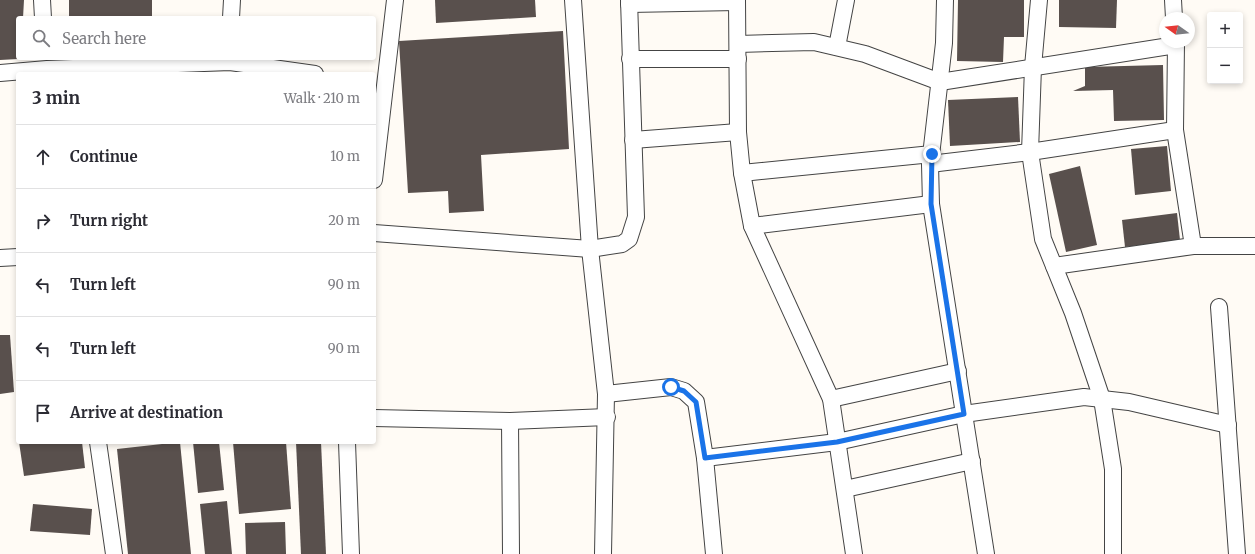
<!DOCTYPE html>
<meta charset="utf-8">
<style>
body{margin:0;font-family:Merriweather,serif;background:#f7f7f7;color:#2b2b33}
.controls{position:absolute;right:12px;top:12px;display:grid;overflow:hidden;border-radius:4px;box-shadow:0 2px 6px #0003}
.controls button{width:36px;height:36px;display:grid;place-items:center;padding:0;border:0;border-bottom:1px solid #e1e1e2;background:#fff;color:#2b2b33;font:20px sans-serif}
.compass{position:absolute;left:1159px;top:12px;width:36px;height:36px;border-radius:50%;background:#fff;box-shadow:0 2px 6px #0003;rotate:285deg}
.stop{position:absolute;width:12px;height:12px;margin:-9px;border:3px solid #1a73e8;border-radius:50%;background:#fff}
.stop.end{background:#1a73e8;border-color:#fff;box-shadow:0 1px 4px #0008}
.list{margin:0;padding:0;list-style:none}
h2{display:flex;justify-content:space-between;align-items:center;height:52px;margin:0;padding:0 16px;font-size:17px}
h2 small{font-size:13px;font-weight:400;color:#7c7c81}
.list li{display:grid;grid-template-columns:26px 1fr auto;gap:12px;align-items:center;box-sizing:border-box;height:64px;padding:0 16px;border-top:1px solid #e1e1e2}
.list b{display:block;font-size:15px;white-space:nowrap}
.list em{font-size:13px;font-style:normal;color:#7c7c81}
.icon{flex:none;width:22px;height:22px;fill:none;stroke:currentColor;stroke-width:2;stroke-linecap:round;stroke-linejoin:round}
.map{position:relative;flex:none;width:1255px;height:554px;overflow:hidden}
.search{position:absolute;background:#fff;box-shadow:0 2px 6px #0003;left:16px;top:16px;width:360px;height:44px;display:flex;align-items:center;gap:10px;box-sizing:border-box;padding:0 14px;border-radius:4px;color:#7c7c81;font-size:15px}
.panel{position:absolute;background:#fff;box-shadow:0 2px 6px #0003;left:16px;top:72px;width:360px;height:372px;border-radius:4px}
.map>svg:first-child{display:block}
.building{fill:#59504d}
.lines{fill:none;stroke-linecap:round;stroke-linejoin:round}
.street-casing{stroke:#444;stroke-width:18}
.street{stroke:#fff;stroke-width:16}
.route{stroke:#1a73e8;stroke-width:5}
</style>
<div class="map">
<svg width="1255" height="554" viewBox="0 0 1255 554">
<rect width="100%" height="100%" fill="#fffbf5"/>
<g class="building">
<path d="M 0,0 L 24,0 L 23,18 L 18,18 L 18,59 L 0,60 Z"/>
<rect x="69" y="0" width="83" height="18"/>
<path d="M 435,0 L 535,0 L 536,17 L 436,23 Z"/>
<path d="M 958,0 L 1024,0 L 1024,37 L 1004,37 L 1003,62 L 957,61 Z"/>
<path d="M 1059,0 L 1117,0 L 1116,28 L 1059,27 Z"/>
<path d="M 563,31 L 569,149 L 481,155 L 484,211 L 449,213 L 448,191 L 408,193 L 399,41 Z"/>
<path d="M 1163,65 L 1164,120 L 1114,121 L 1113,90 L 1073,91 L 1085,86 L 1085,67 Z"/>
<path d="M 1018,97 L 1020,142 L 950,146 L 948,100 Z"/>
<path d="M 1167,146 L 1171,191 L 1135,195 L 1131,149 Z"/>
<path d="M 1080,166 L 1097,245 L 1066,252 L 1049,174 Z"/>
<path d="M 1177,213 L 1180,240 L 1125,247 L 1122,220 Z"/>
<path d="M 0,335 L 10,335 L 14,392 L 0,394 Z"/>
<path d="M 19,442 L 82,442 L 85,468 L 24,476 Z"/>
<path d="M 180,442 L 191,554 L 128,554 L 117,449 Z"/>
<path d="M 193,442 L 219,442 L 224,490 L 198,493 Z"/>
<path d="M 233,442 L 286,442 L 291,509 L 239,514 Z"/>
<path d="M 296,442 L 321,442 L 326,554 L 301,554 Z"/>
<path d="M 227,501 L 232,554 L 205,554 L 200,504 Z"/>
<path d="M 33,504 L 92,509 L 90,535 L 30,531 Z"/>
<path d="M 285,522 L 286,554 L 246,554 L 245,523 Z"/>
</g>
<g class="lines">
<defs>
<g id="street">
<path d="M 42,0 L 43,18"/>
<path d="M 573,0 L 590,249 L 606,394 L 603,554"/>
<path d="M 737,0 L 738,132 L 742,173 L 752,226 L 831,399 L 854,554"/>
<path d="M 945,0 L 944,43 L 930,164 L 931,204 L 986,554"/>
<path d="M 1039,0 L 1033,67 L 1030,152 L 1043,239 L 1073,313 L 1102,399 L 1113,469 L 1113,554"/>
<path d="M 1173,0 L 1174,18"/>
<path d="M 629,4 L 737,2"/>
<path d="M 231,18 L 232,0"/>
<path d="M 1176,42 L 1175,130 L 1193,246 L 1255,246"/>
<path d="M 738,44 L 814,42 L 865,54 L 940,82 L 1176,45"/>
<path d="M 837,47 L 846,0"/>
<path d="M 630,59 L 738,59"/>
<path d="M 0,73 L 47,69 L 230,62 L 315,74"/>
<path d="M 633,140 L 738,132"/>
<path d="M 930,164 L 1030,152 L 1175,130"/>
<path d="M 742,173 L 932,154"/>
<path d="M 374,180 L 395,0"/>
<path d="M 752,226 L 931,204"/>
<path d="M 374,233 L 590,249 L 622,244 L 629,239 L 636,217 L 629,0"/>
<path d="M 0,258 L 18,257"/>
<path d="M 1054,266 L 1193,246"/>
<path d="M 1219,307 L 1237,554"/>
<path d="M 606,394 L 671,387 L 684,391 L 696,402 L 705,458 L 714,554"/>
<path d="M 831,399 L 958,371"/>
<path d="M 374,418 L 510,421 L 607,417"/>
<path d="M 510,421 L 511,554"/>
<path d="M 98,442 L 114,554"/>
<path d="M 347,442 L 351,554"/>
<path d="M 705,458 L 837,442 L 964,414 L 1084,397 L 1129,402 L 1228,425"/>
<path d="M 845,489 L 972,461"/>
</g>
</defs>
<use href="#street" class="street-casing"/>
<use href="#street" class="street"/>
</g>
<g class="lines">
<path class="route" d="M 671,387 L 684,391 L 696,402 L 705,458 L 837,442 L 964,414 L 931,204 L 932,154"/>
</g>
</svg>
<div class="controls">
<button>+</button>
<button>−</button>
</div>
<svg class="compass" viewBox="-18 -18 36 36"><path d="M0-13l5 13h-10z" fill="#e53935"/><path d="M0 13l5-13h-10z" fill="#7c7c81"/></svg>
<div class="stop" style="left:671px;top:387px"></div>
<div class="stop end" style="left:932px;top:154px"></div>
<div class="search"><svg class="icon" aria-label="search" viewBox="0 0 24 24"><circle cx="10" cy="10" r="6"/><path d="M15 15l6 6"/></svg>Search here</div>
<section class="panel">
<h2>3 min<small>Walk · 210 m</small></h2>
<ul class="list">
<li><svg class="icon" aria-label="ahead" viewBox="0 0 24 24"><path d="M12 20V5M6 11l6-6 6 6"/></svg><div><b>Continue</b></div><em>10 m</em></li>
<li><svg class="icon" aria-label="right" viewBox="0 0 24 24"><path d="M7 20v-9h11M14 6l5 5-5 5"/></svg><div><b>Turn right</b></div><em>20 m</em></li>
<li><svg class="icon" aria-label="left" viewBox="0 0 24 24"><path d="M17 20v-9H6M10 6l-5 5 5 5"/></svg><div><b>Turn left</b></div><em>90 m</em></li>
<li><svg class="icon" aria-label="left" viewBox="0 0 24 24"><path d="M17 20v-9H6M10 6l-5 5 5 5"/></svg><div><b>Turn left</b></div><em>90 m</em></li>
<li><svg class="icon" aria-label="arrive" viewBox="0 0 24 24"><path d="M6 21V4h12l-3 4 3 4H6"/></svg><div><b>Arrive at destination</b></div></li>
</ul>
</section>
</div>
